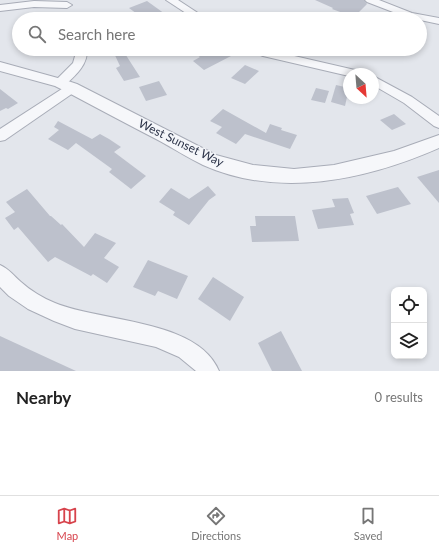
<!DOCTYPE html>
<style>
body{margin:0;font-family:Lato,sans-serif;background:#f2f2f2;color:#222}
.controls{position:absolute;right:12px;bottom:12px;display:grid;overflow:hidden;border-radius:8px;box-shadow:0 2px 6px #0003}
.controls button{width:36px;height:36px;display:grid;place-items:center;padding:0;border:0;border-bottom:1px solid #e0e0e0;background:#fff;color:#222;font:20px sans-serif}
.compass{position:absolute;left:343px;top:68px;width:36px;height:36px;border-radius:50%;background:#fff;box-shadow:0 2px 6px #0003;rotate:154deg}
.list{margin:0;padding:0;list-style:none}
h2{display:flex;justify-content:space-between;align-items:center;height:52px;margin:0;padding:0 16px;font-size:17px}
h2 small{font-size:13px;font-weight:400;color:#767676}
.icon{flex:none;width:22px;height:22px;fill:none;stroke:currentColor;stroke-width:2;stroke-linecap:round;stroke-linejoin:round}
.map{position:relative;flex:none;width:439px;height:371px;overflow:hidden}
.search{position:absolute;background:#fff;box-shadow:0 2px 6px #0003;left:12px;right:12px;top:12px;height:44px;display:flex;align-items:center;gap:10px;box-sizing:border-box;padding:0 14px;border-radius:22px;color:#767676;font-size:15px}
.sheet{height:124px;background:#fff}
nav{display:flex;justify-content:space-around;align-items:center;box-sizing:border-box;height:56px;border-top:1px solid #e0e0e0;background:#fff;font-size:11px;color:#767676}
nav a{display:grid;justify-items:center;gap:2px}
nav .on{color:#d7434c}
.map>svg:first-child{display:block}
.building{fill:#bdc1cc}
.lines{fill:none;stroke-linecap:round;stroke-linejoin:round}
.minor-casing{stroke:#a8acb7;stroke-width:2}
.tertiary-casing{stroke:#a8acb7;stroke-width:2}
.minor{fill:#f6f7fa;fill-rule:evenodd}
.tertiary{fill:#f6f7fa;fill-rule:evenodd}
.labels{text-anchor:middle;stroke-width:3;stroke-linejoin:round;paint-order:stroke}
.street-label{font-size:12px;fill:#2a3146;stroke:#f3f5f9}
</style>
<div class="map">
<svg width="439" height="371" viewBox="0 0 439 371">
<rect width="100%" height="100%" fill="#e3e6ec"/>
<g class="building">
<path d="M 315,0 L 364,0 L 367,4 L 354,17 L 332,9 L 333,8 Z"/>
<path d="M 147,1 L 172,19 L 144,19 L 129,8 Z"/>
<path d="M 112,49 L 122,49 L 140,77 L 124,81 L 116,68 L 120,66 Z"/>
<path d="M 189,49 L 221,49 L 231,56 L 204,70 L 193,61 L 200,57 Z"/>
<path d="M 245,65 L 259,71 L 245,84 L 231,78 Z"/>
<path d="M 159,81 L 167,95 L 146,101 L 139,87 Z"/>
<path d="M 336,85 L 349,88 L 345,106 L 331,102 Z"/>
<path d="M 316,88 L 329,91 L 325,103 L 311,100 Z"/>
<path d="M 0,89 L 18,103 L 8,109 L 6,108 L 0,111 Z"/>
<path d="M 223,109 L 266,133 L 270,124 L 282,128 L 281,130 L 297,135 L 290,149 L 245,134 L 236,144 L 216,133 L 222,127 L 210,121 Z"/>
<path d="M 394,114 L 406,124 L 392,130 L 380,120 Z"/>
<path d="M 58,121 L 92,139 L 100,134 L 109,139 L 121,147 L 114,152 L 146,176 L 131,189 L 109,172 L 112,169 L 76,143 L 68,150 L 48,139 L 59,130 L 54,127 Z"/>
<path d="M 439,170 L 439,203 L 417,177 Z"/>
<path d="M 208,186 L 216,195 L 209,200 L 189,225 L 173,215 L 175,212 L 159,202 L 171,188 L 189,199 Z"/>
<path d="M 398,187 L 411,204 L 377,214 L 366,196 Z"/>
<path d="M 27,189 L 50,216 L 51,216 L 61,225 L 62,224 L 84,247 L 95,233 L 116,243 L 104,258 L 119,267 L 107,283 L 93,274 L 91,276 L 55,257 L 48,262 L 18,227 L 14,230 L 5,218 L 15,212 L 6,202 Z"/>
<path d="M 348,198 L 354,213 L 350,214 L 354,225 L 318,229 L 312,210 L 335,207 L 332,199 Z"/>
<path d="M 255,216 L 295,216 L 299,241 L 252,242 L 250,226 L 256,226 Z"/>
<path d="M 148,260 L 188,276 L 177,299 L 158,291 L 155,296 L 133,287 Z"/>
<path d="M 213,277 L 244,297 L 230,321 L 198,299 Z"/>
<path d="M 281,331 L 302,371 L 272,371 L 258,343 Z"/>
<path d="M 0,336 L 76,371 L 0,371 Z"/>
</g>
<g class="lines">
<defs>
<g id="minor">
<path d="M 166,0 L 178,0 L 207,19 L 195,19 Z"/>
<path d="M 365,0 L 379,0 L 412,13 L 439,18 L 439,24 L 406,17 L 367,2 Z"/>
<path d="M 34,1 L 67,2 L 72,5 L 67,8 L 34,7 L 0,11 L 0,5 Z"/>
<path d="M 77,49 L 87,49 C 88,65 75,76 64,86 L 56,86 L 54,83 L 56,80 L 73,63 Z"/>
<path d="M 249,49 L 264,49 L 355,70 L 359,71 L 361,74 L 349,74 L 349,76 L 263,56 L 250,51 Z"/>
<path d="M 373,76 L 412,97 L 439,116 L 439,128 L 434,126 L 404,103 L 373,85 Z"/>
<path d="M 72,84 L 76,85 L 78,88 L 76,91 L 5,140 L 0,141 L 0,129 L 68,85 Z"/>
<path d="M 0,265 C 9,269 14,276 21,282 C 31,291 43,298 55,303 C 100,322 198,319 219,371 L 196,371 L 179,357 L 156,347 L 75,329 L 54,321 L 28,309 L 9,296 L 0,287 Z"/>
</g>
<path id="tertiary" d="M 0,62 L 65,80 L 77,84 L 216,155 L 253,165 L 294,169 L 334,165 L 394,151 L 439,135 L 439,148 C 366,180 279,199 203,165 C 188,158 173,148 158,140 C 127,124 97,108 67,92 L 55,86 L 0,71 Z"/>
</defs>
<use href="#minor" class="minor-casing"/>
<use href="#tertiary" class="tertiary-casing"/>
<use href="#minor" class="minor"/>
<use href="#tertiary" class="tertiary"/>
</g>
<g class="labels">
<g class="street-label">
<text transform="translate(181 143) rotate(26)" y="4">West Sunset Way</text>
</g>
</g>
</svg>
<div class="controls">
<button><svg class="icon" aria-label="locate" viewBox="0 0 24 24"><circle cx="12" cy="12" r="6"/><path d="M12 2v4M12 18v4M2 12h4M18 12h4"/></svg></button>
<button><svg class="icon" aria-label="layers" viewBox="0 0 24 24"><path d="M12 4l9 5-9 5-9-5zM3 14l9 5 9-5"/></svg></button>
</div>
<svg class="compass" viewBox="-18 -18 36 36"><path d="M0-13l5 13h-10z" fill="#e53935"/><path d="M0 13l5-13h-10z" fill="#767676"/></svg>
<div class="search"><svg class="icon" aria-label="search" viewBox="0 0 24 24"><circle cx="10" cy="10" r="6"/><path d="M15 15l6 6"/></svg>Search here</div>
</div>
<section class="sheet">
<h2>Nearby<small>0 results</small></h2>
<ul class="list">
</ul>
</section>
<nav>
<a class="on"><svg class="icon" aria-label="map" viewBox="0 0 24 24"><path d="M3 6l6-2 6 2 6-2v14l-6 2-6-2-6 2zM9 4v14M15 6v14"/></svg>Map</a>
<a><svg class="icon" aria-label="directions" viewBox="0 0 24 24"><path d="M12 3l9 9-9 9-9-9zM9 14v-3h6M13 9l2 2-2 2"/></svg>Directions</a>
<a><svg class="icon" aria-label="saved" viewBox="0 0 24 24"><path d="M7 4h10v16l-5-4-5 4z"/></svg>Saved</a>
</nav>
